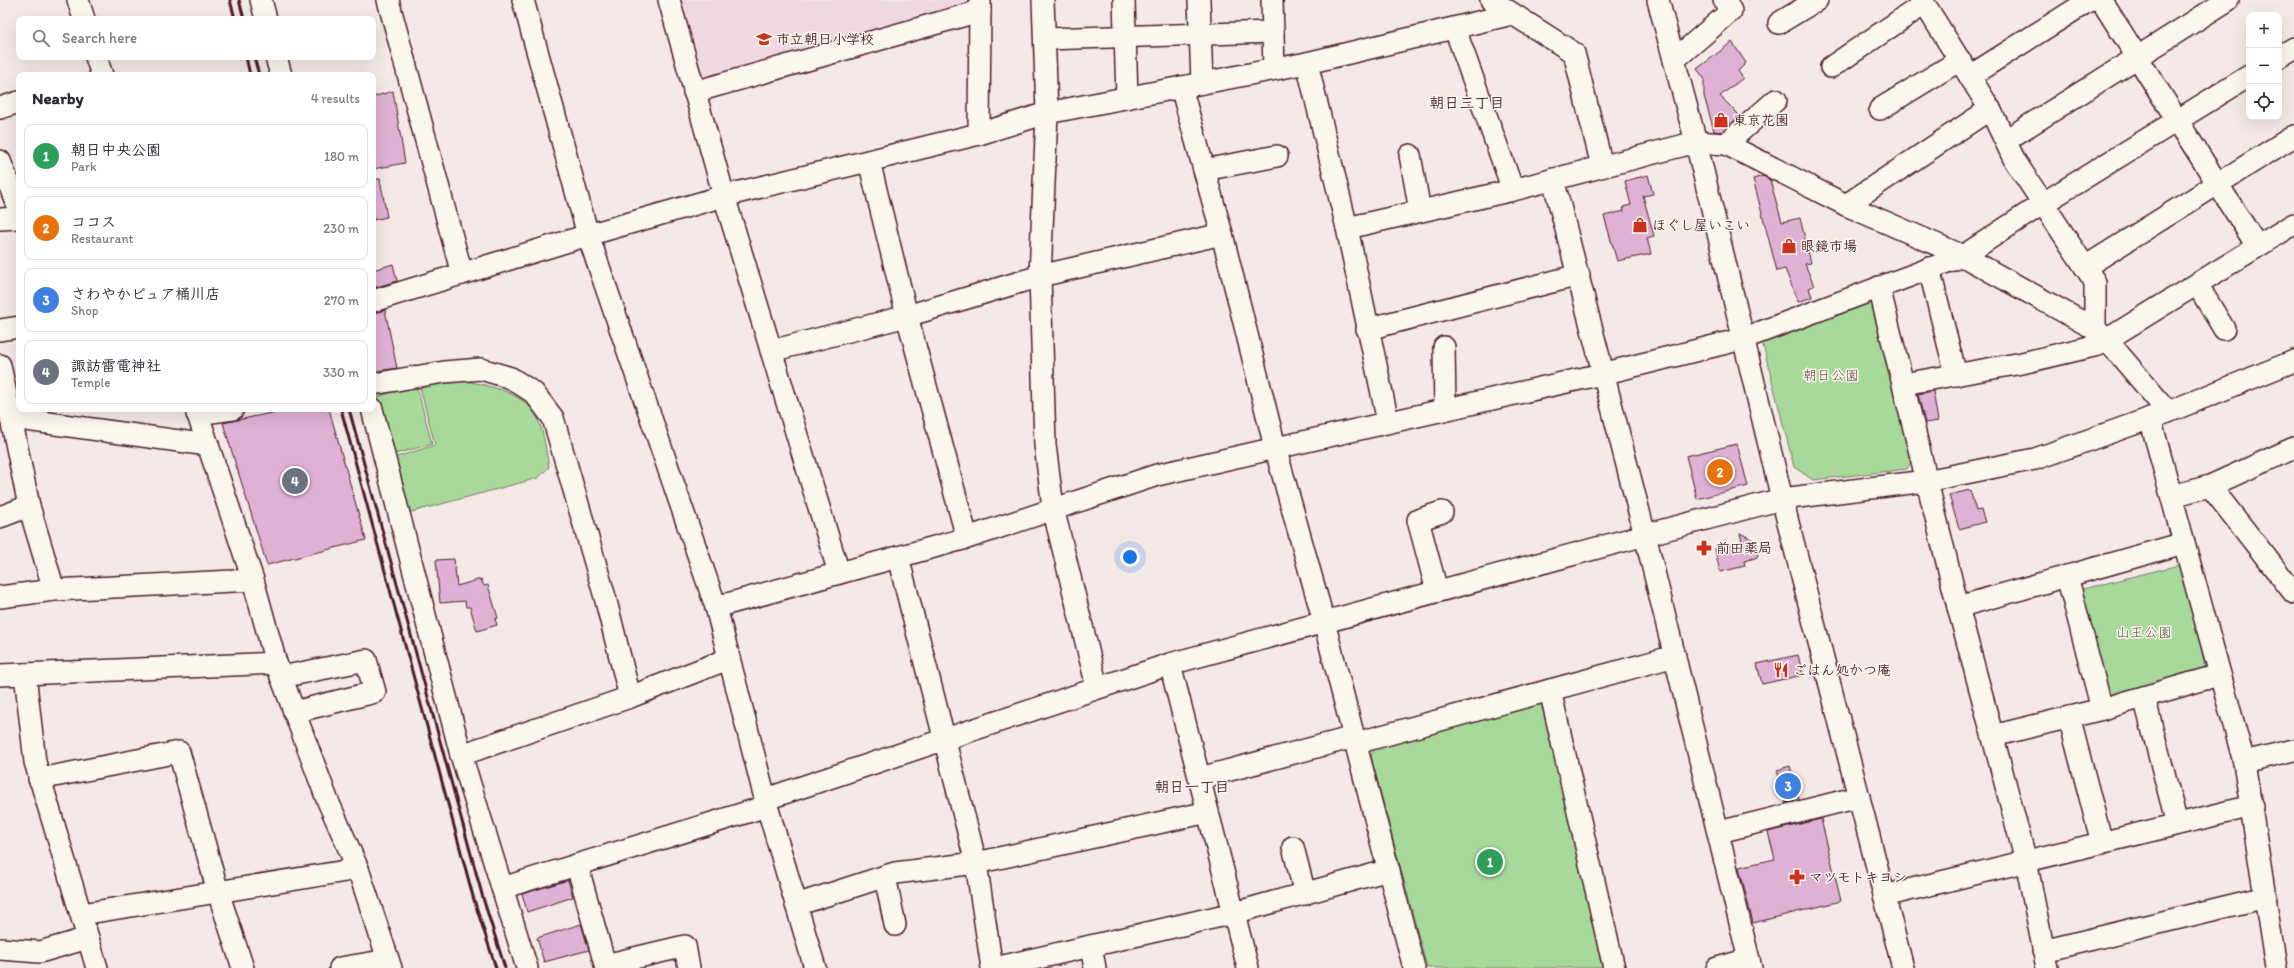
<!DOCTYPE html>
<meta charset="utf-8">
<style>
body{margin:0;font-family:Itim,"Klee One",sans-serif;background:#f7f7f7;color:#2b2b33}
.controls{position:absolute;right:12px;top:12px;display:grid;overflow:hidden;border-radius:8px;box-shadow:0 4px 16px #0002}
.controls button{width:36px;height:36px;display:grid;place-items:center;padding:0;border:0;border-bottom:1px solid #e1e1e2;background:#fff;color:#2b2b33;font:20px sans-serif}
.you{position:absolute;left:1130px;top:557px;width:14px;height:14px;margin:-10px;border:3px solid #fff;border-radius:50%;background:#1a73e8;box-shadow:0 0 0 6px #1a73e833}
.badge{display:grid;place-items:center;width:26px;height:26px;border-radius:50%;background:#c8321e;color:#fff;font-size:13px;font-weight:700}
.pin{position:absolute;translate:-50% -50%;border:2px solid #fff;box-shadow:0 1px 4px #0006}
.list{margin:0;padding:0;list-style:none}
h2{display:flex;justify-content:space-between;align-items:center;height:52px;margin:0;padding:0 16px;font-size:17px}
h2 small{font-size:13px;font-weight:400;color:#7c7c81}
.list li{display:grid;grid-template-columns:26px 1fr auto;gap:12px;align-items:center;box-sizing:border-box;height:64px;margin:0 8px 8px;padding:0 8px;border:1px solid #e1e1e2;border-radius:8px}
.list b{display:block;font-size:15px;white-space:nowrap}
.list p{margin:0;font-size:13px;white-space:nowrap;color:#7c7c81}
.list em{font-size:13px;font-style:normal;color:#7c7c81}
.icon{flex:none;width:22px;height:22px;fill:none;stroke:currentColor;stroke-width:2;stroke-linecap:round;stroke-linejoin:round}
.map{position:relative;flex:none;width:2294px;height:968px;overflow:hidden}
.search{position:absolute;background:#fff;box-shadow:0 4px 16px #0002;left:16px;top:16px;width:360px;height:44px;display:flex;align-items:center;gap:10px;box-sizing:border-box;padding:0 14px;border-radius:8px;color:#7c7c81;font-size:15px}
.panel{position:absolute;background:#fff;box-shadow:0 4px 16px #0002;left:16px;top:72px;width:360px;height:340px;border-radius:8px}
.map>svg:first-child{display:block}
.built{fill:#eed8e2}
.green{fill:#a7d99a;stroke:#787c62}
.building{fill:#dfb1d5;stroke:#4a1f2b}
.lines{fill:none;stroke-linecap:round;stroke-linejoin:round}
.minor-casing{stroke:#4a1f2b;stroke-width:24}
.minor{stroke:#fbf7ec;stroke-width:21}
.rail{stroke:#4a1f2b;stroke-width:3}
.labels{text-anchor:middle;stroke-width:3;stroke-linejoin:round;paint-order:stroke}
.poi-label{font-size:14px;font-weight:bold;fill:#4a1f2b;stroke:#fbf7ec;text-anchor:start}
.park-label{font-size:14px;fill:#614e47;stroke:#fbf7ec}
.neighbourhood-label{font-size:15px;font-weight:bold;fill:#4a1f2b;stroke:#fbf7ec}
</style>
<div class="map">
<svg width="2294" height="968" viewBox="0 0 2294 968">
<rect width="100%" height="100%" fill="#f5e9e7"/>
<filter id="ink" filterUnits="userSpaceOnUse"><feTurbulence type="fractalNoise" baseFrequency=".025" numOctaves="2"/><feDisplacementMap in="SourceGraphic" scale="8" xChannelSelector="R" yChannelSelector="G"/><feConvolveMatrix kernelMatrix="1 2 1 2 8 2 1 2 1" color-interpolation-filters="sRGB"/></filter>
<g filter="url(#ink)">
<path class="built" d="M 675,0 L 970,0 L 969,2 L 703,80 L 696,76 Z"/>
<g class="green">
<path d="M 1865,300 L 1874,304 L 1912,461 L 1907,469 L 1813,480 L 1794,467 L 1763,345 L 1766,336 Z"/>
<path d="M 440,377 C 469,382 525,387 538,419 C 544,433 546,452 549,467 L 538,478 L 408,513 L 393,458 L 435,445 L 418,380 Z"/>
<path d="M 416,384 L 432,444 L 391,455 L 377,397 Z"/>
<path d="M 2183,564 L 2207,675 L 2105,699 L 2079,590 Z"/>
<path d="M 1535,702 L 1543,706 L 1608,968 L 1427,968 L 1371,756 L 1376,745 Z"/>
</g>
<g class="building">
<path d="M 1732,42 L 1746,63 L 1738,71 L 1743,78 L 1720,96 L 1740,116 L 1722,132 L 1714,131 L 1704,96 L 1704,78 L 1697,69 Z"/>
<path d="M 393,91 L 405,163 L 373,169 L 373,97 Z"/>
<path d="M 1648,175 L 1653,194 L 1643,196 L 1654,236 L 1647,238 L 1651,254 L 1617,261 L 1604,216 L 1624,211 L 1623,207 L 1631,205 L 1625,181 Z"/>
<path d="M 1763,176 L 1770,180 L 1782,222 L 1800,218 L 1811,263 L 1805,264 L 1814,286 L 1809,288 L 1812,297 L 1798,302 L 1785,269 L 1777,271 L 1753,179 Z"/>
<path d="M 373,179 L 380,179 L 387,217 L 373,220 Z"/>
<path d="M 393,264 L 397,281 L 373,288 L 373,270 Z"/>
<path d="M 385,310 L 397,368 L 373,372 L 373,313 Z"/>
<path d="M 1933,391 L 1938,421 L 1925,423 L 1918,394 Z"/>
<path d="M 291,409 L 329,409 L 366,540 L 267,565 L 223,423 Z"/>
<path d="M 1737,444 L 1748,486 L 1697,499 L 1686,456 Z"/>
<path d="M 1970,490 L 1976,511 L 1981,510 L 1985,522 L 1959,529 L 1949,495 Z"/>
<path d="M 1740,533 L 1755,541 L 1758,557 L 1744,561 L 1745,566 L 1720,572 L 1715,549 L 1742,542 Z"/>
<path d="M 454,559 L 457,586 L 481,579 L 484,586 L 488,585 L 498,618 L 495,619 L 497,625 L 477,631 L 470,607 L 466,607 L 465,601 L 440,603 L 436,560 Z"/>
<path d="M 1798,655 L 1803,675 L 1762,684 L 1757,664 Z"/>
<path d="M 1790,766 L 1799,800 L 1786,803 L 1777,770 Z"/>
<path d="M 1821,819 L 1841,901 L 1753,923 L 1739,867 L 1775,859 L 1768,832 Z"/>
<path d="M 568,880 L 573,897 L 527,912 L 522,894 Z"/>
<path d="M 581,924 L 589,950 L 544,962 L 537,938 Z"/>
</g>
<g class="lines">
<defs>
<g id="minor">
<path d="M 78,0 L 84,19"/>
<path d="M 261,0 L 266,19"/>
<path d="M 388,0 L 462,274"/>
<path d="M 523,0 L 588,235 L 716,607 L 767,806 L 815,968"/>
<path d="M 669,0 L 724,196 L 839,573"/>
<path d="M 1043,0 L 1047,113 L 1040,276 L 1045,445 L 1053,508 L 1097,687"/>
<path d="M 1124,0 L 1127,98"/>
<path d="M 1199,0 L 1202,83"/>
<path d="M 1272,0 L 1274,69"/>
<path d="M 1491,0 L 1574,53 L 1602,166"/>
<path d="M 1658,0 L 1696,142 L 1782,499 L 1903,968"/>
<path d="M 1922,0 L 1990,109 L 2015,161 L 2095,282 L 2095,329"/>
<path d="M 2101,0 L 2257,246"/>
<path d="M 1779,23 L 1817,0"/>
<path d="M 1455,29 L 1513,190"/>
<path d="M 1045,39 L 1273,32"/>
<path d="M 96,57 L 102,75"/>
<path d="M 276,57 L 281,75"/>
<path d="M 2279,57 L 2294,48"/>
<path d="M 1674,60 L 1731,11 L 1724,0"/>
<path d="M 1307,63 L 1347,228 L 1388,422"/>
<path d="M 1831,67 L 1924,4"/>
<path d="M 1970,76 L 2090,0"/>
<path d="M 1181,87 L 1222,234 L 1275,447 L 1324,622 L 1414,968"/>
<path d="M 694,92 L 980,11"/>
<path d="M 0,108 L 19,102"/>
<path d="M 1880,109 L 1960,60"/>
<path d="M 979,134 L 980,0"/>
<path d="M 2006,140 L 2228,0"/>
<path d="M 1726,144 L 1776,100"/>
<path d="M 1410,155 L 1420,211"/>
<path d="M 0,161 L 19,210"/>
<path d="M 869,161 L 907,316 L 967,538"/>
<path d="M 1204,170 L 1277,156"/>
<path d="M 1553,179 L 1645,535 L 1751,968"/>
<path d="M 1846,205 L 1990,109"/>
<path d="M 0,219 L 19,218"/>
<path d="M 1347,228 L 1513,190 L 1696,142 L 1726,144 L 1846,205 L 1963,256 L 2095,329 L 2107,340 L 2168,412"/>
<path d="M 2085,267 L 2294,136"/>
<path d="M 1929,268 L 1956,375"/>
<path d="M 2197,284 L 2224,329"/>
<path d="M 1879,287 L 1958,607 L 2026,861 L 2047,968"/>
<path d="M 373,301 L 588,235 L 724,196 L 979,134 L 1047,113 L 1307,63 L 1512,14"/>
<path d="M 1367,329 L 1579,275"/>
<path d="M 0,330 L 19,327"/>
<path d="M 1444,347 L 1445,409"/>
<path d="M 771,351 L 907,316 L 1040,276 L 1222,234"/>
<path d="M 0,365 L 29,506 L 54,590"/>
<path d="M 373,384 L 444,372 L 481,369 L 511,378 L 534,393 L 553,418 L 605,597 L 630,697"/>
<path d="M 1903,384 L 2022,363 L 2098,345 L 2294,224"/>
<path d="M 196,409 L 253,580 L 276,663 L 327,799 L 358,869 L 391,968"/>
<path d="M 372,409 L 461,755 L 527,968"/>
<path d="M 197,414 L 233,409"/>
<path d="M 12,418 L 208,445"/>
<path d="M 2150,418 L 2244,762 L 2276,968"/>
<path d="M 2210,486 L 2294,593"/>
<path d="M 2172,496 L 2210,486 L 2294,448"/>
<path d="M 0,517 L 29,506"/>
<path d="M 898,557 L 976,863 L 992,968"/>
<path d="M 2067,576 L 2102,709"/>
<path d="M 1437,591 L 1418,520 L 1442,512"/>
<path d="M 0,597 L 54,590 L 253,580"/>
<path d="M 716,607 L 967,538 L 1157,475 L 1602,374 L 1742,339 L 1963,256 L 2042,204 L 2249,76"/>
<path d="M 1958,607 L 2184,543"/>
<path d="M 1170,664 L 1248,968"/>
<path d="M 25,674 L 35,762 L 97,968"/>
<path d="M 0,675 L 276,663"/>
<path d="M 281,677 L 366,660 L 375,692 L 294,712"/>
<path d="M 1550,690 L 1614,968"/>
<path d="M 2144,697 L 2177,824"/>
<path d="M 2069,717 L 2102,843"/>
<path d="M 1993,736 L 2102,709 L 2219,675"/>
<path d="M 1356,743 L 1675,656"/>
<path d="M 461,755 L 630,697 L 728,659"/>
<path d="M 2244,762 L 2294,750"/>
<path d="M 1200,778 L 1354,737"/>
<path d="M 39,779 L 179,752 L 218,892 L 243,968"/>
<path d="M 766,799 L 1170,664 L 1645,535 L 1782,499 L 1926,481 L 2035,459 L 2168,412 L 2294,361"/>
<path d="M 1719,832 L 1859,797"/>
<path d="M 1293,847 L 1305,894"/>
<path d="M 577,865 L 606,968"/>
<path d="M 885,876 L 895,925"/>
<path d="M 502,888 L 767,806"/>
<path d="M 1884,896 L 2252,806"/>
<path d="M 796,905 L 895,873 L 976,863 L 1208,812"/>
<path d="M 82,914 L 358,869"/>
<path d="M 1091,947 L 1095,968"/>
<path d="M 0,949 L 40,952 L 88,938"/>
<path d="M 2043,951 L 2266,897"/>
<path d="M 605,965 L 685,946 L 689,968"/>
<path d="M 340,968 L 388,960"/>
<path d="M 995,968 L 1234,913 L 1389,870"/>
<path d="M 1717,968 L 1749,959"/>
</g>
</defs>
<use href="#minor" class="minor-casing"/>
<use href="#minor" class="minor"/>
<g class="rail">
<path d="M 230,0 L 235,19"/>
<path d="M 239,0 L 244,19"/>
<path d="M 246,57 L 250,75"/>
<path d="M 254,57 L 259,75"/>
<path d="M 341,409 L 474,900 L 496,968"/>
<path d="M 349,409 L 483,898 L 505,968"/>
</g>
</g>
</g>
<defs>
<symbol id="school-bare" viewBox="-9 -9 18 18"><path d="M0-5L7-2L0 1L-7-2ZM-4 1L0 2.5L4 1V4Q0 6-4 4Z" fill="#c8321e" stroke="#fbf7ec" stroke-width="2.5" paint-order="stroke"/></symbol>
<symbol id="shop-bare" viewBox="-9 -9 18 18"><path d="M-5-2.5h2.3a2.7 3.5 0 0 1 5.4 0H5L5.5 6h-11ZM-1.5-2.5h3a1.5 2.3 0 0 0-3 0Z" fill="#c8321e" stroke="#fbf7ec" stroke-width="2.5" paint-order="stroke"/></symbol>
<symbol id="pharmacy-bare" viewBox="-9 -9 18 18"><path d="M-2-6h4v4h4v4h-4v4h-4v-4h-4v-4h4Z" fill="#c8321e" stroke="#fbf7ec" stroke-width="2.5" paint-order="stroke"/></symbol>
<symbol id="restaurant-bare" viewBox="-9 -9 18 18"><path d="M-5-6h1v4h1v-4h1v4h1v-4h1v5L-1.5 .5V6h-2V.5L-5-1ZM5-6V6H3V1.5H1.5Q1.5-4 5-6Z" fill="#c8321e" stroke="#fbf7ec" stroke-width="2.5" paint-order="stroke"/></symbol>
</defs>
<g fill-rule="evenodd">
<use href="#school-bare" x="753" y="28" width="22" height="22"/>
<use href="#shop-bare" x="1710" y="109" width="22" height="22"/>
<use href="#shop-bare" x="1629" y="214" width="22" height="22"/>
<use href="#shop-bare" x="1778" y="235" width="22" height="22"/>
<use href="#pharmacy-bare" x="1693" y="537" width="22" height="22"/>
<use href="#restaurant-bare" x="1770" y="659" width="22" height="22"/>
<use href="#pharmacy-bare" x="1786" y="866" width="22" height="22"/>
</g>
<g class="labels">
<g class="poi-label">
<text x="776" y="44">市立朝日小学校</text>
<text x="1733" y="125">東京花園</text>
<text x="1652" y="230">ほぐし屋いこい</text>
<text x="1801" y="251">眼鏡市場</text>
<text x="1716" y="553">前田薬局</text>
<text x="1793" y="675">ごはん処かつ庵</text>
<text x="1809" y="882">マツモトキヨシ</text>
</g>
<g class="park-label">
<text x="1831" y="380">朝日公園</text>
<text x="2144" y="637">山王公園</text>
</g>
<g class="neighbourhood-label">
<text x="1467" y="108">朝日三丁目</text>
<text x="1192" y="792">朝日一丁目</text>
</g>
</g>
</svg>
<div class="controls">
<button>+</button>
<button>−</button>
<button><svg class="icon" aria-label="locate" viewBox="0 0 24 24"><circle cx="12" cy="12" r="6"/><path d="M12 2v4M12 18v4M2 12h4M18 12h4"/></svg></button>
</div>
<div class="you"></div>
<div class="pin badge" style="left:1490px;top:862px;background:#2e9e5b">1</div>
<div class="pin badge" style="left:1720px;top:472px;background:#e8710a">2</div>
<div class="pin badge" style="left:1788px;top:786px;background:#3f7fe0">3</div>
<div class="pin badge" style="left:295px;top:481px;background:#6b7280">4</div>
<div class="search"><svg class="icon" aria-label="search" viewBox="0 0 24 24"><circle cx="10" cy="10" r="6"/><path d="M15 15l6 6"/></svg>Search here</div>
<section class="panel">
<h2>Nearby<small>4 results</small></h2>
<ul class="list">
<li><span class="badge" style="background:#2e9e5b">1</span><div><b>朝日中央公園</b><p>Park</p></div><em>180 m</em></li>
<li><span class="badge" style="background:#e8710a">2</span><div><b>ココス</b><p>Restaurant</p></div><em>230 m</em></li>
<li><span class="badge" style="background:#3f7fe0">3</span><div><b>さわやかピュア桶川店</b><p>Shop</p></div><em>270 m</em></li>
<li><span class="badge" style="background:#6b7280">4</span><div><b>諏訪雷電神社</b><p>Temple</p></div><em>330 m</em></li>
</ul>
</section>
</div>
